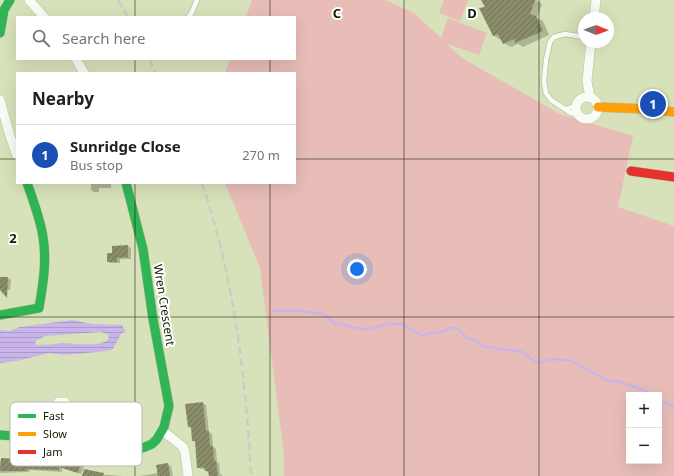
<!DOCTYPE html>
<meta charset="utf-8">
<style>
body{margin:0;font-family:"Noto Sans",sans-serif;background:#f2f2f2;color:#202124}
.controls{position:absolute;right:12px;bottom:12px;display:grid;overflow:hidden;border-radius:0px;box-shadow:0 4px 16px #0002}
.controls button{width:36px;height:36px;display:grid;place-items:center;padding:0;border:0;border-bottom:1px solid #e0e0e0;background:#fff;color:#202124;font:20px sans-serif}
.compass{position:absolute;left:578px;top:12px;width:36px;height:36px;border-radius:50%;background:#fff;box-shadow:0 4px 16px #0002;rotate:91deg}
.you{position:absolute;left:357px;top:269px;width:14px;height:14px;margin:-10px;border:3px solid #fff;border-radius:50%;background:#1a73e8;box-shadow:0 0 0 6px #1a73e833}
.badge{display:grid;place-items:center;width:26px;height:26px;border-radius:50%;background:#0f766e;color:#fff;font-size:13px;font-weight:700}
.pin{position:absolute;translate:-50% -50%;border:2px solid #fff;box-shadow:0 1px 4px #0006}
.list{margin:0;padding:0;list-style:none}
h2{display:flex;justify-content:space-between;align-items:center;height:52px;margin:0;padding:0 16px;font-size:17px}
h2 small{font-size:13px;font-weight:400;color:#757577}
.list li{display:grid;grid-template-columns:26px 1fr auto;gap:12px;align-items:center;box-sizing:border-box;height:60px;padding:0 16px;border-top:1px solid #e0e0e0}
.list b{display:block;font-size:15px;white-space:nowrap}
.list p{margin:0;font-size:13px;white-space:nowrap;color:#757577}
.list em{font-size:13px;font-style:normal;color:#757577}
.icon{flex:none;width:22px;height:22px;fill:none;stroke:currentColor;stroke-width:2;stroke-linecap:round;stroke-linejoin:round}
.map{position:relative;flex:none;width:674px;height:476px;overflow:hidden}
.search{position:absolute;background:#fff;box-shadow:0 4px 16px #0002;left:16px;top:16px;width:280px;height:44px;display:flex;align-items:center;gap:10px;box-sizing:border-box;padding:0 14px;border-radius:0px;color:#757577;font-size:15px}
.panel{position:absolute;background:#fff;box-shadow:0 4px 16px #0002;left:16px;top:72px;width:280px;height:112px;border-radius:0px}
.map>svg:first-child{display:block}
.grass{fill:#e8bdb8;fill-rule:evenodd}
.water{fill:url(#water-rules);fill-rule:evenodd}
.shadow{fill:#0003}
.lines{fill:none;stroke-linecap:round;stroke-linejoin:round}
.stream{stroke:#cab5ea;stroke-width:2.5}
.building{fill:url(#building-hatch)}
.lane-casing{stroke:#b8c1a1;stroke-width:6}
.street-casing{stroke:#b8c1a1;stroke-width:10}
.fast-casing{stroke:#b8c1a1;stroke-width:10}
.slow-casing{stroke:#b8c1a1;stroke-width:10}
.jam-casing{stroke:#b8c1a1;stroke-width:10}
.lane{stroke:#f9fbf5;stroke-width:4.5}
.street{stroke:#f9fbf5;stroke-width:9}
.fast{stroke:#30b455;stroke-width:9}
.slow{stroke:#ff9f0a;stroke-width:9}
.jam{stroke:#e5322d;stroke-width:9}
.rail{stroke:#cbcec2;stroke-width:2.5;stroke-dasharray:8 4;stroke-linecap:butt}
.grid{fill:none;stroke:#141a00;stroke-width:1;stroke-opacity:0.55}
.labels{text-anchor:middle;stroke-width:4;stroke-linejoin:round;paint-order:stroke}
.street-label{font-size:12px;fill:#141a00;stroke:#fff}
.key{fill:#fff;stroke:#b8bab2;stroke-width:1}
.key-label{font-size:11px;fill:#141a00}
.grid-label{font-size:13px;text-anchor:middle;font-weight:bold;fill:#141a00;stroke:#fff;stroke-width:4;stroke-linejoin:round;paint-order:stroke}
</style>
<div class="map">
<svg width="674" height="476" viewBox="0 0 674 476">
<defs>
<pattern id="water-rules" width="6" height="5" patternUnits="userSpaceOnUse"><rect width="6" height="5" fill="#cab5ea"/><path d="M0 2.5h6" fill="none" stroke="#ad9bc7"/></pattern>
<pattern id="building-hatch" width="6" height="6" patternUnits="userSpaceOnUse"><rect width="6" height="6" fill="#8b8d6a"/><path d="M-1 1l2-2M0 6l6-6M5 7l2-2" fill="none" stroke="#707255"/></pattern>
</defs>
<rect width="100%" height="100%" fill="#d7e2ba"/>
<g class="grass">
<path d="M 252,0 L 385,0 L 414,13 L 441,38 L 448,18 L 487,33 L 479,55 L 447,44 L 462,58 L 560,114 L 633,136 L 618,207 L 674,226 L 674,476 L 284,476 L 284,455 L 260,268 L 225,183 L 295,183 L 295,73 L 225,73 L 230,59 L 295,59 L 295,17 L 246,17 ZM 629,395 L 659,395 L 659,461 L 629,461 Z"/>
<path d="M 444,0 L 468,0 L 460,21 L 439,13 Z"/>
</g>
<path class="water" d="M 72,320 L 92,324 L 123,325 L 123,328 L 126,331 L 121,334 L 113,349 L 107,351 L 65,355 L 49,353 L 17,361 L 0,363 L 0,330 L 9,331 L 20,327 ZM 100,332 L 108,334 L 109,339 C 98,348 75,343 62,343 C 54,344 46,345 37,345 L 35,343 L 37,340 L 46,336 Z"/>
<g class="shadow">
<path d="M 482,0 L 536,0 L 542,4 L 537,18 L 543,21 L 549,35 L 523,47 L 518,44 L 511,47 L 504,43 L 502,39 L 501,40 L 494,36 L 481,9 L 486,7 Z"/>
<path d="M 91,183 L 111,183 L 111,188 L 99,188 L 99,192 L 94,192 L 91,190 Z"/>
<path d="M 128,246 L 131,248 L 131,259 L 120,259 L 120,263 L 111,263 L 108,262 L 113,254 Z"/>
<path d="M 0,278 L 8,278 L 11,280 L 10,290 L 0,290 Z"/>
<path d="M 202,403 L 206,405 L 209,432 L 212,434 L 213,447 L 216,449 L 217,462 L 219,463 L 220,474 L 223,476 L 210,476 L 205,469 L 201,469 L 198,467 L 196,442 L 193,441 L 192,429 L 189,427 Z"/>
<path d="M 0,461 L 81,464 L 84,466 L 81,474 L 62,468 L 62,472 L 30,470 L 29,472 L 0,473 Z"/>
<path d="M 167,464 L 171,466 L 173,476 L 140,476 L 158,473 Z"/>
<path d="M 95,474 L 123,476 L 83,476 Z"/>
</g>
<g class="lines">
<g class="stream">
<path d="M 274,311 L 300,311 L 324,314 L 334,323 L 366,330 L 388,324 L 403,324 L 421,336 L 430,333 L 442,332 L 451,328 L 457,328 L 467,338 L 478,341 L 481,346 L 523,352 L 535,362 L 540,363 L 548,359 L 570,360 L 606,380 L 620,382 L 641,389 L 652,395"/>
<path d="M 659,399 L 674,407"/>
</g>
</g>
<g class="building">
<path d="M 481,0 L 535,0 L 530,14 L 536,16 L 543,31 L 515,43 L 514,39 L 503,44 L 498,34 L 493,36 L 479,8 L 485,7 Z"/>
<path d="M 128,245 L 128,257 L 117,258 L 117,262 L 107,262 L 107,253 L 112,253 L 112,246 Z"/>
<path d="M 0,277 L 8,277 L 7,298 L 0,290 Z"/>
<path d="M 203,402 L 206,431 L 209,431 L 210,446 L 213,446 L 214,461 L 216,460 L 218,476 L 209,476 L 208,471 L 205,471 L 204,467 L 197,468 L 195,441 L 192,441 L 191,427 L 188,427 L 185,404 Z"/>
<path d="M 21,456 L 67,459 L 81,463 L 78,473 L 59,467 L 59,470 L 27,469 L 27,471 L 0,471 L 1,458 L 21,459 Z"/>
<path d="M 168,463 L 170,476 L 158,476 L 156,465 Z"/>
<path d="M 84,469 L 104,473 L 103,476 L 82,476 Z"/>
</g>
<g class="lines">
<defs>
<g id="lane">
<path d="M 188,17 L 191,14 L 197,0"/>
<path d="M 566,109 L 577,105"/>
<path d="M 578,115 L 571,113 L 551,100 L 546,93 L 544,82 L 546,60 L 550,42 L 554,37 L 565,34 L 584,37"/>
</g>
<g id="street">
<path d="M 29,0 L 44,17"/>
<path d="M 594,18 L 596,0"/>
<path d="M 76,59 L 84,73"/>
<path d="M 590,97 L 587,81 L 591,42"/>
<circle cx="587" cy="108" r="11"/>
<path d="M 0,100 L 10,136 L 17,156"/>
<path d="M 163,431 L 183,447 L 185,453 L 188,476"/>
<path d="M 59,439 L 58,402 L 65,402"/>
</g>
<g id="fast">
<path d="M 0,33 L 4,10 L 10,0"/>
<path d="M 0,315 L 39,308 C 43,285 47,260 43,237 C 40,218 33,200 27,183"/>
<path d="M 0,435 L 58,439 L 133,451 L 145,447 L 152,444 L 157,439 L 164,427 L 169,406 L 153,319 L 143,249 L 126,183"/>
</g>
<path id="slow" d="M 598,107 L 647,109 L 674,112"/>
<path id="jam" d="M 631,171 L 674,177"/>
</defs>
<use href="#lane" class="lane-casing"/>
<use href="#street" class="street-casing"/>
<use href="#fast" class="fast-casing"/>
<use href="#slow" class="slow-casing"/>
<use href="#jam" class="jam-casing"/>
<use href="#lane" class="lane"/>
<use href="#street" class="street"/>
<use href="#fast" class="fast"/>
<use href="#slow" class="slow"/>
<use href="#jam" class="jam"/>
<g class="rail">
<path d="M 118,0 L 128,17"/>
<path d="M 149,59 L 156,73"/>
<path d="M 202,183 C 234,278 246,377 251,476"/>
</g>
</g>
<path class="grid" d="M 135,0 L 135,17M 270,0 L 270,17M 404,0 L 404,476M 539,0 L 539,476M 135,59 L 135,73M 270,59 L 270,73M 0,159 L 17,159M 295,159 L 674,159M 135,183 L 135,476M 270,183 L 270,476M 0,317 L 674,317"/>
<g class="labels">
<g class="street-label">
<text transform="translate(164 305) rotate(81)" y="4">Wren Crescent</text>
</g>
</g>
<rect x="10" y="402" width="132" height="64" rx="6" class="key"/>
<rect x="18" y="414" width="18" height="4" fill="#30b455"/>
<rect x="18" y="432" width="18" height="4" fill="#ff9f0a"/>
<rect x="18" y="450" width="18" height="4" fill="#e5322d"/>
<g class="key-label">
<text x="43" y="420">Fast</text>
<text x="43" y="438">Slow</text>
<text x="43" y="456">Jam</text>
</g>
<g class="grid-label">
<text x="337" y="18">C</text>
<text x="472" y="18">D</text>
<text x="13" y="243">2</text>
</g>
</svg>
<div class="controls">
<button>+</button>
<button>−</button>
</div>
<svg class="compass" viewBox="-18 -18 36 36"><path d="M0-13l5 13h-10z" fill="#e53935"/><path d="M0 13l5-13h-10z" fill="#757577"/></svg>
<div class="you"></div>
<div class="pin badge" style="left:653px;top:104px;background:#1a4fb4">1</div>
<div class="search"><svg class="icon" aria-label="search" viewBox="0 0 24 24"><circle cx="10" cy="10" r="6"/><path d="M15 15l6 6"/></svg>Search here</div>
<section class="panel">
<h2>Nearby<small></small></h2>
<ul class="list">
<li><span class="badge" style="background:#1a4fb4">1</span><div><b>Sunridge Close</b><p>Bus stop</p></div><em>270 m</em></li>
</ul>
</section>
</div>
